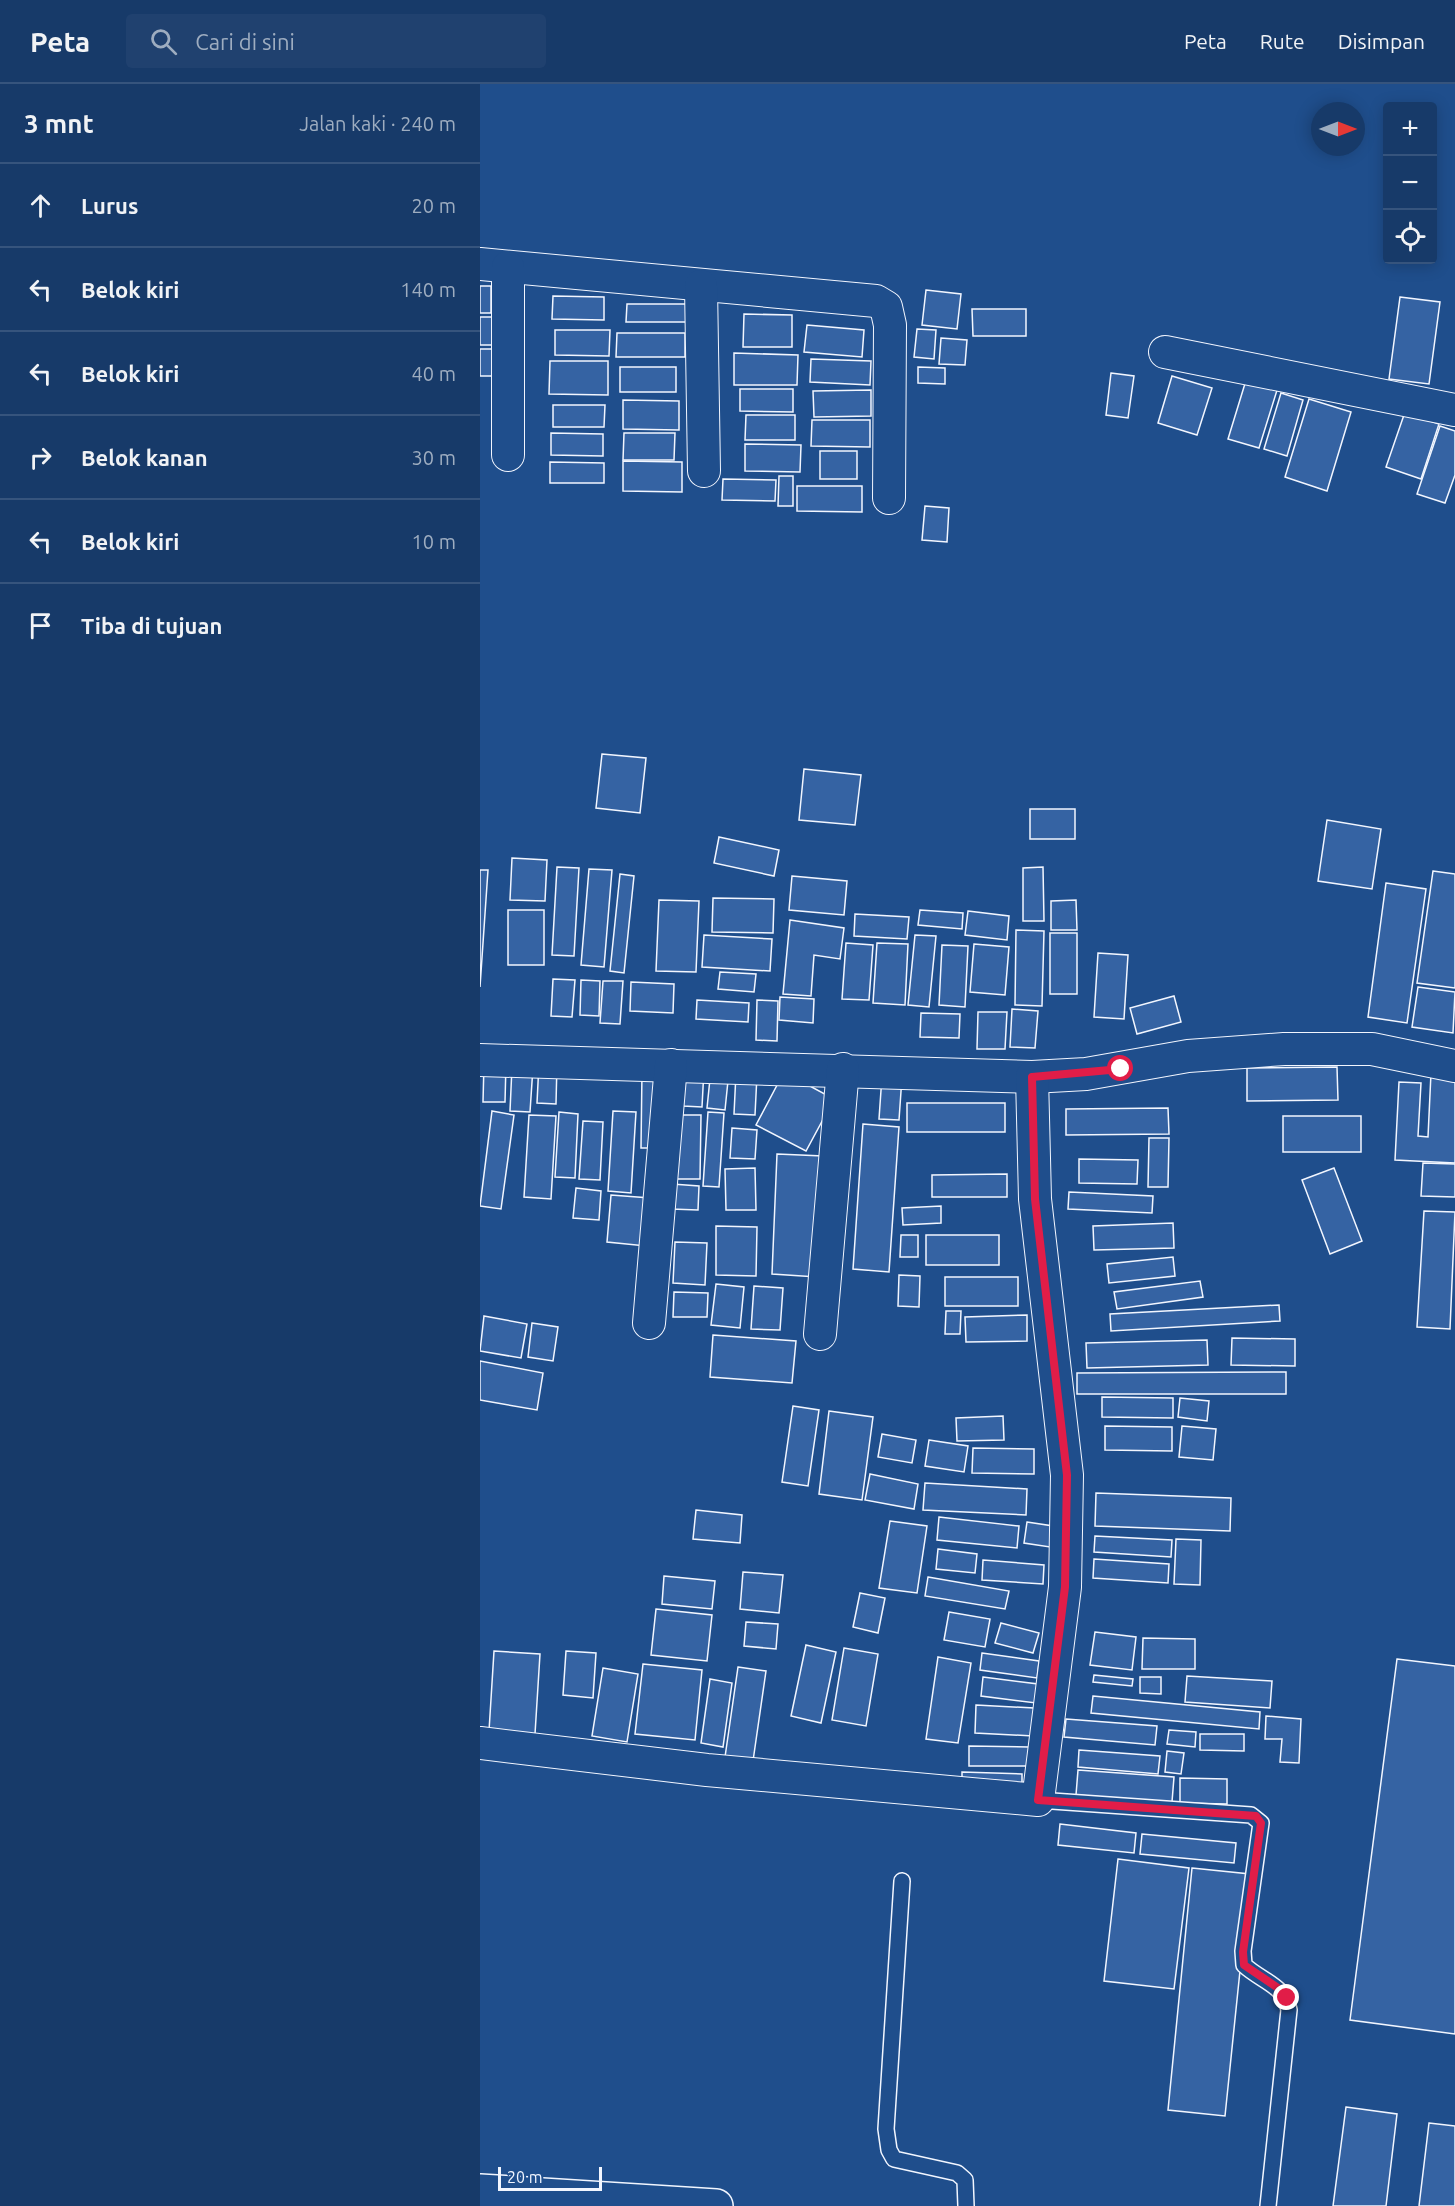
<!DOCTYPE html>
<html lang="id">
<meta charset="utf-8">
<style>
body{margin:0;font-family:Ubuntu,sans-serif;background:#20416f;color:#f1f3f6}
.controls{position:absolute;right:18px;top:18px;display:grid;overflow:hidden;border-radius:6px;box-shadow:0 3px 15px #0003}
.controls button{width:54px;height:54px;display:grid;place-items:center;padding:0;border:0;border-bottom:2px solid #36547d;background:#173a69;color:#f1f3f6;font:30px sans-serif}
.compass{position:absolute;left:831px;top:18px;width:54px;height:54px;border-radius:50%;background:#173a69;box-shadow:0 3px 15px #0003;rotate:90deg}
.scale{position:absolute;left:18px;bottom:15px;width:104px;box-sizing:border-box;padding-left:6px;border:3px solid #f2f6ff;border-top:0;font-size:16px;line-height:21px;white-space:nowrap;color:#f2f6ff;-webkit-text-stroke:4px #1f4e8c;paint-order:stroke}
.stop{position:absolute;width:18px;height:18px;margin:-14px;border:4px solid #e11d48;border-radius:50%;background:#fff}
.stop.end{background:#e11d48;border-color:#fff;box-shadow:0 2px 6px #0008}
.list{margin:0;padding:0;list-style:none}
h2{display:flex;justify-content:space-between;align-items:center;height:78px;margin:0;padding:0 24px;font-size:26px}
h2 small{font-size:20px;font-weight:400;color:#9eadc0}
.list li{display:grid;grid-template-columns:39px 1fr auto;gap:18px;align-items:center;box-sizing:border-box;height:84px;padding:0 24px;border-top:2px solid #36547d}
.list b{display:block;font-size:22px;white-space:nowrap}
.list em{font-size:20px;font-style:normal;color:#9eadc0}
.icon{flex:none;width:33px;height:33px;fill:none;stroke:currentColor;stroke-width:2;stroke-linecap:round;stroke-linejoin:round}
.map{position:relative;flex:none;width:975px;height:2122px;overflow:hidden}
header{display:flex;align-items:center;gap:36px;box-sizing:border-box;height:84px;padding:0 30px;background:#173a69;border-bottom:2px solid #36547d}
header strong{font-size:28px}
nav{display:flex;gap:33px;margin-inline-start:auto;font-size:21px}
.search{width:420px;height:54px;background:#20416f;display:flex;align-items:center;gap:15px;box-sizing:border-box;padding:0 21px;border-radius:6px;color:#9eadc0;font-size:22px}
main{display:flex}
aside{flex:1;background:#173a69}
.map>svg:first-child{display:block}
.building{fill:#3563a3;stroke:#f2f6ff;stroke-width:1.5}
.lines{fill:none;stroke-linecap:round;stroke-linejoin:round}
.lane-casing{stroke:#f2f6ff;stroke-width:18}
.street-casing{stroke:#f2f6ff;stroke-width:34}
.secondary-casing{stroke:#f2f6ff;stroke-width:36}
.lane{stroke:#1f4e8c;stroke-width:15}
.street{stroke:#1f4e8c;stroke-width:32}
.secondary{stroke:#1f4e8c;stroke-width:33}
.route{stroke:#e11d48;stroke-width:8}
</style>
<header>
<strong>Peta</strong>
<div class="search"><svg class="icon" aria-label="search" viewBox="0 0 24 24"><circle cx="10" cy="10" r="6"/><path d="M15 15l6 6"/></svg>Cari di sini</div>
<nav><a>Peta</a><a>Rute</a><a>Disimpan</a></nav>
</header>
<main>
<aside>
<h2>3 mnt<small>Jalan kaki · 240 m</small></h2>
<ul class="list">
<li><svg class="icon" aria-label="ahead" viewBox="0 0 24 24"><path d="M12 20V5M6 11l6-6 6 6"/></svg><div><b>Lurus</b></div><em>20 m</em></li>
<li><svg class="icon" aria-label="left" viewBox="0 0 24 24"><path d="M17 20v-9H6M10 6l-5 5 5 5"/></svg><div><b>Belok kiri</b></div><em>140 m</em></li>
<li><svg class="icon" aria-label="left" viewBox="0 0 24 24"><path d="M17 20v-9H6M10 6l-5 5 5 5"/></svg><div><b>Belok kiri</b></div><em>40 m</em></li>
<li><svg class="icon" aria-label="right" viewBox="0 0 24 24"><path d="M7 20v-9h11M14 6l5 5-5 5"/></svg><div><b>Belok kanan</b></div><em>30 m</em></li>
<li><svg class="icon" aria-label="left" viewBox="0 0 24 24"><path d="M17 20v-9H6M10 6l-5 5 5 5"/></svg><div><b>Belok kiri</b></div><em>10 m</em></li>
<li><svg class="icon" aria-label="arrive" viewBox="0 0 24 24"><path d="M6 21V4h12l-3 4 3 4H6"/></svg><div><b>Tiba di tujuan</b></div></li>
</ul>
</aside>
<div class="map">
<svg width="975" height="2122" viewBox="0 0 975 2122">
<rect width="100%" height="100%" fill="#1f4e8c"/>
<g class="building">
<rect x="0" y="202" width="11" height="27"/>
<path d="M 446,206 L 481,210 L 477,245 L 442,241 Z"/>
<path d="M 73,212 L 124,213 L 124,236 L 72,235 Z"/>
<path d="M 920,213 L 960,218 L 949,300 L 909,295 Z"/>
<path d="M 147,220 L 210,220 L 210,238 L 146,238 Z"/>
<path d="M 492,225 L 546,225 L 546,252 L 493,252 Z"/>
<path d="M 264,230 L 312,231 L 312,263 L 263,263 Z"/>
<rect x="0" y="233" width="12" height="28"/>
<path d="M 327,241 L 384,246 L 382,273 L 324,268 Z"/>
<path d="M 437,245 L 456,246 L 454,275 L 434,273 Z"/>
<path d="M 75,246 L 130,246 L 129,272 L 75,271 Z"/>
<path d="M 137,249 L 205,249 L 205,273 L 136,273 Z"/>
<path d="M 461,254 L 487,256 L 485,281 L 459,280 Z"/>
<rect x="0" y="265" width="14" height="27"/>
<path d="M 254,269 L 318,271 L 317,301 L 254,301 Z"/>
<path d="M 331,275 L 391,277 L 390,301 L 330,298 Z"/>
<path d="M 70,277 L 128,277 L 128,311 L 69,310 Z"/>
<rect x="140" y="283" width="56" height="25"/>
<path d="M 438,283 L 465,284 L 465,300 L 438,299 Z"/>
<path d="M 631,289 L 654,292 L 648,334 L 626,331 Z"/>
<path d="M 692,292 L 732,304 L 717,351 L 678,339 Z"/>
<path d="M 767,293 L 798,303 L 779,364 L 748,355 Z"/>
<path d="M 260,305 L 313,305 L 313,328 L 260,327 Z"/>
<path d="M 391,306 L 391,332 L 334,333 L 333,307 Z"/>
<path d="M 801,309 L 823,316 L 807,372 L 784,365 Z"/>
<path d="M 829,315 L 871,328 L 847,407 L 805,393 Z"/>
<path d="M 143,316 L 199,317 L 199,346 L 143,345 Z"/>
<path d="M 73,321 L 125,321 L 124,343 L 73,343 Z"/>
<path d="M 925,328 L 959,340 L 941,395 L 906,383 Z"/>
<path d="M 266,331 L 315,331 L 315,356 L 265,356 Z"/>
<path d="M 332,336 L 390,336 L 390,363 L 331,362 Z"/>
<path d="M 960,342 L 975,347 L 975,391 L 965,419 L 937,410 Z"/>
<path d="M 71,349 L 123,350 L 123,372 L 71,371 Z"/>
<path d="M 144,349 L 195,349 L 194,376 L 143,376 Z"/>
<path d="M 265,360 L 321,361 L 320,388 L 265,387 Z"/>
<rect x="340" y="367" width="37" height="28"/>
<path d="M 143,377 L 202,378 L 202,408 L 143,407 Z"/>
<path d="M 70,378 L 124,379 L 124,399 L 70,399 Z"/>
<path d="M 299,392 L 313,392 L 313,422 L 298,422 Z"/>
<path d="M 243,395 L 296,396 L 295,417 L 242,416 Z"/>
<path d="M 317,402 L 382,402 L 382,428 L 317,427 Z"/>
<path d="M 445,422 L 469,424 L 467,458 L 442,456 Z"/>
<path d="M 122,670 L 166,674 L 160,729 L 116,724 Z"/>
<path d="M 324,685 L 381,691 L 375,741 L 319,736 Z"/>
<rect x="550" y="725" width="45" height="30"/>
<path d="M 847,736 L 901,745 L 892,805 L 838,797 Z"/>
<path d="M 239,753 L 299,766 L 294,792 L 234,779 Z"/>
<path d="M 32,774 L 67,776 L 65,817 L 30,816 Z"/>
<path d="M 77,783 L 99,784 L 94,872 L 72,871 Z"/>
<path d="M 563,783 L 564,837 L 543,837 L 543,784 Z"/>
<path d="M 109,785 L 132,786 L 124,883 L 101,881 Z"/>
<path d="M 0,786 L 8,786 L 0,903 Z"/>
<path d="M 953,787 L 975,790 L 975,904 L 937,899 Z"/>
<path d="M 140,790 L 154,792 L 144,889 L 130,887 Z"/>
<path d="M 312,792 L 367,797 L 364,831 L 309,826 Z"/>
<path d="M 906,799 L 946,805 L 927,939 L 888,933 Z"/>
<path d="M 233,814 L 294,815 L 293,849 L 232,848 Z"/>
<path d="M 179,816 L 219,817 L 216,888 L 176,887 Z"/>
<path d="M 596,816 L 597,846 L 571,846 L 571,817 Z"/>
<rect x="28" y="826" width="36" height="55"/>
<path d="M 440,826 L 483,829 L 482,845 L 438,841 Z"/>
<path d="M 488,827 L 529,832 L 527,856 L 485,851 Z"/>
<path d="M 375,830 L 429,833 L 427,855 L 374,852 Z"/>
<path d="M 310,836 L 364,844 L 360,875 L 334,871 L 331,912 L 303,910 Z"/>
<path d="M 536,846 L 564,847 L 562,922 L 535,921 Z"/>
<rect x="570" y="849" width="27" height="61"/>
<path d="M 224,851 L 292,855 L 290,887 L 222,883 Z"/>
<path d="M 435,851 L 456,852 L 449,923 L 428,921 Z"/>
<path d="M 366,859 L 393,861 L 389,916 L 362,915 Z"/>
<path d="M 397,859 L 428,860 L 425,921 L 393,919 Z"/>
<path d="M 494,860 L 529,863 L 525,911 L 490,908 Z"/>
<path d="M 462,861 L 488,862 L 485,923 L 459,921 Z"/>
<path d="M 618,869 L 648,871 L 644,935 L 614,933 Z"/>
<path d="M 240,888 L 276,890 L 274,908 L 238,905 Z"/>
<path d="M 73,895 L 95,896 L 92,933 L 71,932 Z"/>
<path d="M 101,896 L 120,897 L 119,932 L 100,931 Z"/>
<path d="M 123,897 L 143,897 L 140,940 L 120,939 Z"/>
<path d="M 151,898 L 194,900 L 193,929 L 150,927 Z"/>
<path d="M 938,903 L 975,908 L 973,949 L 932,943 Z"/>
<path d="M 694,912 L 701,938 L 657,950 L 650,924 Z"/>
<path d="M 300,913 L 334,915 L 333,939 L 299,936 Z"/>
<path d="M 217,916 L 269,919 L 268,938 L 216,935 Z"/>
<path d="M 277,916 L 298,917 L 297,957 L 276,956 Z"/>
<path d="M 532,925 L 558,927 L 555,964 L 530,963 Z"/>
<path d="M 498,928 L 527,928 L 525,965 L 497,965 Z"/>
<path d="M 441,929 L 480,930 L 479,954 L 440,953 Z"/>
<path d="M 4,979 L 26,980 L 25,1018 L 3,1018 Z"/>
<path d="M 59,979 L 77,979 L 76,1020 L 57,1019 Z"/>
<path d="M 32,983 L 53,983 L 50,1028 L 30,1027 Z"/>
<path d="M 857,983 L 858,1016 L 767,1017 L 767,984 Z"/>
<path d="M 205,984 L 224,985 L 222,1023 L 203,1022 Z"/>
<path d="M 231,985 L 249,987 L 245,1026 L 227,1024 Z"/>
<path d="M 162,987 L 182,987 L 182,1064 L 161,1064 Z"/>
<path d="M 304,988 L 354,1015 L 326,1067 L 276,1041 Z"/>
<path d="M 256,989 L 277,991 L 275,1031 L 254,1030 Z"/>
<path d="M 951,989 L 975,990 L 975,1079 L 915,1076 L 919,998 L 941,999 L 938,1052 L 948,1053 Z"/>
<path d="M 402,992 L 422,993 L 419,1036 L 399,1035 Z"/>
<rect x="427" y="1019" width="98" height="29"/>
<path d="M 688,1024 L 689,1050 L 586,1051 L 586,1025 Z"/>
<path d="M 12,1027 L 34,1031 L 21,1125 L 0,1122 Z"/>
<path d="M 133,1027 L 156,1028 L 151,1109 L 128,1107 Z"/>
<path d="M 79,1028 L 98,1030 L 95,1094 L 75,1093 Z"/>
<path d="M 228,1028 L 244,1029 L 239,1103 L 223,1102 Z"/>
<path d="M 49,1031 L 76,1032 L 71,1115 L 44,1113 Z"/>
<path d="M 192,1031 L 221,1031 L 220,1095 L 191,1095 Z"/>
<rect x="803" y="1032" width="78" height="36"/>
<path d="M 103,1037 L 123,1038 L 120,1096 L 99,1095 Z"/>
<path d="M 383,1040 L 419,1043 L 409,1188 L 373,1185 Z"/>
<path d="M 252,1044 L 277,1046 L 275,1075 L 250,1074 Z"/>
<path d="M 669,1054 L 689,1054 L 688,1103 L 668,1103 Z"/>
<path d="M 297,1070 L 343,1072 L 337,1193 L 292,1190 Z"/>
<path d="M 599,1075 L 658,1076 L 657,1100 L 599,1099 Z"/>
<path d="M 943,1079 L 975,1080 L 975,1113 L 941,1112 Z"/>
<path d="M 275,1084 L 276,1126 L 246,1126 L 245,1085 Z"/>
<path d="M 854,1084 L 882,1157 L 850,1170 L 822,1096 Z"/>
<path d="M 527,1090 L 527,1113 L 452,1113 L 452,1091 Z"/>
<path d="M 192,1100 L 219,1102 L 218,1126 L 191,1125 Z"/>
<path d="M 96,1104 L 121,1107 L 119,1136 L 93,1134 Z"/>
<path d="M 589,1108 L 673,1112 L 672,1129 L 588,1125 Z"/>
<path d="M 131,1111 L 170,1114 L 166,1162 L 127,1158 Z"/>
<path d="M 461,1122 L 461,1139 L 423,1141 L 422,1124 Z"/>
<path d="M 944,1127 L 975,1128 L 970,1245 L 937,1243 Z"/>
<path d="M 693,1139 L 694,1164 L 614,1166 L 613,1142 Z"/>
<path d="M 236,1142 L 277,1143 L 276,1192 L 236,1191 Z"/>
<path d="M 421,1151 L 438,1151 L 438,1173 L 420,1173 Z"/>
<rect x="446" y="1151" width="73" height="30"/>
<path d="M 195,1158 L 227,1159 L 225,1201 L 193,1199 Z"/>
<path d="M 693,1173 L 695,1192 L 629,1199 L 627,1180 Z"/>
<path d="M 419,1191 L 440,1192 L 439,1223 L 418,1222 Z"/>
<rect x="465" y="1193" width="73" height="29"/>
<path d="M 720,1197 L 723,1213 L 637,1225 L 634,1208 Z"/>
<path d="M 236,1200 L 264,1203 L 260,1244 L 231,1241 Z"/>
<path d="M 274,1202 L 303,1204 L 300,1246 L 271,1245 Z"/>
<path d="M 194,1208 L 228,1209 L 227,1233 L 193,1233 Z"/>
<path d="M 799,1221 L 800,1237 L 631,1247 L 630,1230 Z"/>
<path d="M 466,1227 L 481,1227 L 480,1250 L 465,1250 Z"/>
<path d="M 547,1231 L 547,1257 L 486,1258 L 485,1233 Z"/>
<path d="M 4,1232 L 47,1240 L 41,1274 L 0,1267 Z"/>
<path d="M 52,1239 L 78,1243 L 73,1277 L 48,1273 Z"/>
<path d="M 233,1251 L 316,1257 L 312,1299 L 230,1293 Z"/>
<path d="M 752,1254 L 815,1255 L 815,1282 L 751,1281 Z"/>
<path d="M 727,1256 L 728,1281 L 607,1284 L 606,1259 Z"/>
<path d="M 0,1277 L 63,1289 L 57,1326 L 0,1316 Z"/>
<path d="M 806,1288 L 806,1310 L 597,1310 L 597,1289 Z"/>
<path d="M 622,1313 L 693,1314 L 693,1334 L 622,1333 Z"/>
<path d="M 700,1314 L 729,1317 L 727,1337 L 698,1333 Z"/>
<path d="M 313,1322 L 339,1326 L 328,1402 L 302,1398 Z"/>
<path d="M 349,1327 L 393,1333 L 382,1416 L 339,1410 Z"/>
<path d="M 523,1332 L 524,1356 L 477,1357 L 476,1334 Z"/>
<path d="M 625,1342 L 692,1343 L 692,1367 L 625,1366 Z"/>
<path d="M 702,1342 L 736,1345 L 733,1376 L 699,1373 Z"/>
<path d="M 402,1350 L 436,1356 L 432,1379 L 398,1373 Z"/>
<path d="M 449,1356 L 488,1362 L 484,1388 L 445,1382 Z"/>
<path d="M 493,1364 L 554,1365 L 554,1390 L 492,1389 Z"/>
<path d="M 390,1390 L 438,1400 L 434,1425 L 385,1416 Z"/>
<path d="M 445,1399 L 547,1405 L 546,1431 L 443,1426 Z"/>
<path d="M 616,1409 L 751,1414 L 750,1447 L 615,1442 Z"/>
<path d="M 216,1426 L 262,1431 L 260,1459 L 213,1455 Z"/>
<path d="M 459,1433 L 539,1442 L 537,1464 L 457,1456 Z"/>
<path d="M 410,1437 L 447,1442 L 437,1509 L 399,1504 Z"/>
<path d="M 547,1438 L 573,1442 L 570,1463 L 544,1459 Z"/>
<path d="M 615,1452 L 692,1456 L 691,1473 L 614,1468 Z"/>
<path d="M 696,1455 L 721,1456 L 720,1501 L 694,1500 Z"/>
<path d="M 458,1465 L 497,1470 L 495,1489 L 456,1485 Z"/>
<path d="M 614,1475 L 689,1480 L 688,1499 L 613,1494 Z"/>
<path d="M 503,1476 L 564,1481 L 563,1500 L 502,1496 Z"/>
<path d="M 263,1488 L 303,1491 L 299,1529 L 260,1525 Z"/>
<path d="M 184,1492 L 235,1497 L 232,1525 L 182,1520 Z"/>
<path d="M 448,1493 L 529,1507 L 525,1525 L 445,1512 Z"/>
<path d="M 380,1509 L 405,1514 L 398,1549 L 373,1543 Z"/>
<path d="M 176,1525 L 232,1531 L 227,1577 L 171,1571 Z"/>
<path d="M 469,1528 L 510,1535 L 505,1563 L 464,1556 Z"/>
<path d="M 266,1538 L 298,1540 L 296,1565 L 264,1562 Z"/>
<path d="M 521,1539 L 559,1549 L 553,1569 L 515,1559 Z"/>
<path d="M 615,1548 L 656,1553 L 652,1586 L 610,1581 Z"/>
<path d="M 663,1554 L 715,1555 L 715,1585 L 662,1585 Z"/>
<path d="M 326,1561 L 356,1568 L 341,1639 L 311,1632 Z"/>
<path d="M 364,1564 L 398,1570 L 386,1642 L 352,1636 Z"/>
<path d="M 14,1567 L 60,1570 L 55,1650 L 9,1647 Z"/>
<path d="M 86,1567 L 116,1569 L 113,1614 L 83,1611 Z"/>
<path d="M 502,1569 L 559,1577 L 557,1594 L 500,1586 Z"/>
<path d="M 458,1573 L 491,1579 L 478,1659 L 446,1655 Z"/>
<path d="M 917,1575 L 975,1582 L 975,1950 L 870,1936 Z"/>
<path d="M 163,1580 L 222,1586 L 215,1656 L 155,1650 Z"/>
<path d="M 258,1583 L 286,1587 L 273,1677 L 245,1673 Z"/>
<path d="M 123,1584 L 158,1590 L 147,1658 L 112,1652 Z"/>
<path d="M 614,1591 L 653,1595 L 652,1602 L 613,1598 Z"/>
<path d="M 707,1592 L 792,1597 L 790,1624 L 705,1618 Z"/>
<path d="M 503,1593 L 558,1600 L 556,1619 L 501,1612 Z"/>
<path d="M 660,1593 L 681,1593 L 681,1610 L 660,1609 Z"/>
<path d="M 230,1595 L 252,1599 L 243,1663 L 221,1659 Z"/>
<path d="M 613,1612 L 780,1628 L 779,1645 L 611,1629 Z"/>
<path d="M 496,1621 L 554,1624 L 553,1652 L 495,1649 Z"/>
<path d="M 786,1632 L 821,1635 L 819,1679 L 800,1678 L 802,1655 L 785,1655 Z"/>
<path d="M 586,1635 L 677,1642 L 675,1661 L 584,1653 Z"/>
<path d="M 689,1646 L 716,1648 L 715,1663 L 687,1660 Z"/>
<path d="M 720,1650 L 764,1650 L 764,1667 L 720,1666 Z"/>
<path d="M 489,1662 L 549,1663 L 549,1682 L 489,1682 Z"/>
<path d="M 599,1666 L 680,1672 L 678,1690 L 598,1683 Z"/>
<path d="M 687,1667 L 704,1669 L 701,1690 L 685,1688 Z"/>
<path d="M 598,1686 L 694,1693 L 692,1718 L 596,1711 Z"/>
<path d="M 482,1688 L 542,1690 L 542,1706 L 482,1703 Z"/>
<path d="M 700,1694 L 747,1695 L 747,1720 L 700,1719 Z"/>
<path d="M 580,1740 L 656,1749 L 654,1769 L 578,1761 Z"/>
<path d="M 662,1750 L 756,1759 L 754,1779 L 660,1770 Z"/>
<path d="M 638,1775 L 709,1784 L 694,1905 L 624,1897 Z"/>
<path d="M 712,1784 L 770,1790 L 745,2032 L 688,2026 Z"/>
<path d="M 866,2023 L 917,2030 L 906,2122 L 853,2122 Z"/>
<path d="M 949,2039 L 975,2042 L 975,2122 L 939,2122 Z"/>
</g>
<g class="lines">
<defs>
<g id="lane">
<path d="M 558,1716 L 771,1731 L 781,1739 L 763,1867 L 764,1881 C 781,1897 805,1901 809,1926 L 788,2122"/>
<path d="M 422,1797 L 406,2045 L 409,2066 L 414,2075 L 477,2089 L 485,2096 L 486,2122"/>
</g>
<g id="street">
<path d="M 0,180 L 396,217 L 406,223 L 410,241 L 409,414"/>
<path d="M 28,183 L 28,371"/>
<path d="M 221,202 L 224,387"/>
<path d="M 685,268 L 975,326"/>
<path d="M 0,976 L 552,993 L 606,990 L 708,972 L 804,965 L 892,965 L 975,982"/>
<path d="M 169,1239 L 191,981"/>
<path d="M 340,1250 L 363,985"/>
<path d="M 0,1659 L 227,1686 L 558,1716 L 585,1503 L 587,1391 L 555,1115 L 552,993"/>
</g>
<path id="secondary" d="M 0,2107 L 236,2122"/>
</defs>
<use href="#lane" class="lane-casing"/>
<use href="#street" class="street-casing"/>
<use href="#secondary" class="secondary-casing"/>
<use href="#lane" class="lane"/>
<use href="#street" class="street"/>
<use href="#secondary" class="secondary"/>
</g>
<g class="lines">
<path class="route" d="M 641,985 L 552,993 L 555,1115 L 587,1391 L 585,1503 L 558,1716 L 776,1732 L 781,1739 L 763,1868 L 764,1881 L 801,1906 L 807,1914"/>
</g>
</svg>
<div class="controls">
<button>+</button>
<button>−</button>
<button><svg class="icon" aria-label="locate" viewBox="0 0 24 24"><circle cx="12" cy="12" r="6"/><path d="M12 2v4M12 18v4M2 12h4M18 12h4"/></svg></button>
</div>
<svg class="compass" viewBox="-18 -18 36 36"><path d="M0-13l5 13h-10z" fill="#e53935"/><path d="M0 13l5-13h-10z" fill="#9eadc0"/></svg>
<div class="scale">20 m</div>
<div class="stop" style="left:641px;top:985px"></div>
<div class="stop end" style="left:807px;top:1914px"></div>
</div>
</main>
